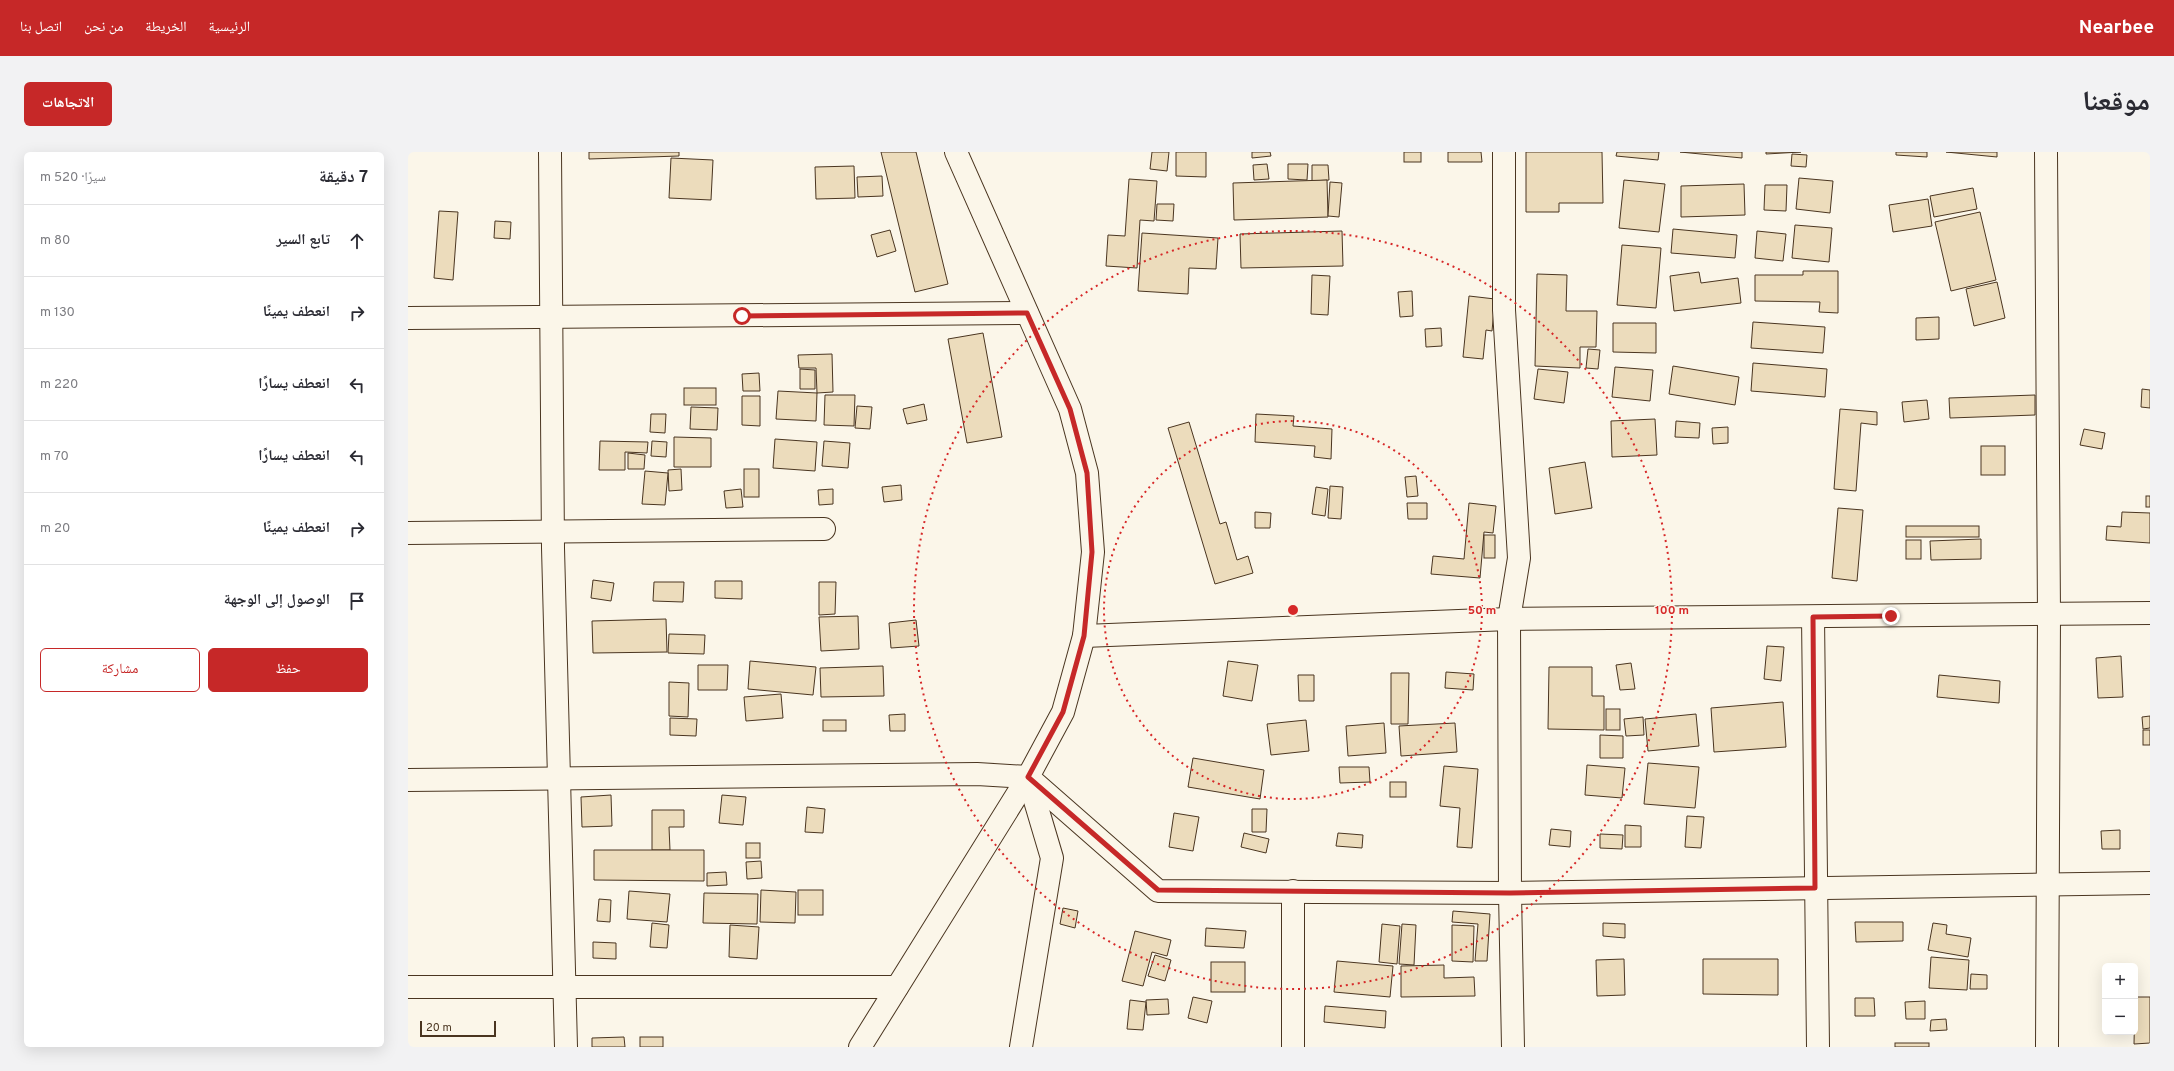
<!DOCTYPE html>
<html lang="ar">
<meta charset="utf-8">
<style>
body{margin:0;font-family:Overpass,"Noto Naskh Arabic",sans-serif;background:#f2f2f3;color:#2b2b33;direction:rtl}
.controls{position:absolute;right:12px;bottom:12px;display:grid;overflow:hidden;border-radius:6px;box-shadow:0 4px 16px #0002}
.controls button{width:36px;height:36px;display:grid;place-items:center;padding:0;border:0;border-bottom:1px solid #e1e1e2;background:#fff;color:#2b2b33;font:20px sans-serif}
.scale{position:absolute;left:12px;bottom:10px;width:76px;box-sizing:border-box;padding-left:4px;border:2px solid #4a3520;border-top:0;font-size:11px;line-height:14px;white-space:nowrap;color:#4a3520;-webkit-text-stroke:3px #fbf6e9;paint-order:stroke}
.stop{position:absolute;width:12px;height:12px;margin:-9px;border:3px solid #c62828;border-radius:50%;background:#fff}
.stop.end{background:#c62828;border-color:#fff;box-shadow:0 1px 4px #0008}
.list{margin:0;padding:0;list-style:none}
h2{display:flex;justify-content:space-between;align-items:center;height:52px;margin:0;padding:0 16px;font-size:17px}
h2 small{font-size:13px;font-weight:400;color:#7c7c81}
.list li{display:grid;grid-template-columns:26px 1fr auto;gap:12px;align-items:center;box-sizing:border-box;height:72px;padding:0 16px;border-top:1px solid #e1e1e2}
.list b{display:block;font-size:15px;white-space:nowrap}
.list em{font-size:13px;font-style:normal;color:#7c7c81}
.actions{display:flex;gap:8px;padding:12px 16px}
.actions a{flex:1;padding:9px 0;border:1px solid #c62828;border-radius:6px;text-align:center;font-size:14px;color:#c62828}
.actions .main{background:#c62828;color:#fff}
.icon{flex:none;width:22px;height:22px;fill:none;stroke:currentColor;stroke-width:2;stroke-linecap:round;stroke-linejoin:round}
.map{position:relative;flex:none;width:1742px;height:895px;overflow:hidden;direction:ltr;border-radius:6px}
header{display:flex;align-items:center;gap:24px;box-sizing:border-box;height:56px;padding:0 20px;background:#c62828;color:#fff}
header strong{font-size:19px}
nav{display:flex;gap:22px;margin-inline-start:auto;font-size:14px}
.intro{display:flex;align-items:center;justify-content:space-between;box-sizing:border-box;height:96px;padding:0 24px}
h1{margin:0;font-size:28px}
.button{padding:10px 18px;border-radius:6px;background:#c62828;color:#fff;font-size:14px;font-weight:700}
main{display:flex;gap:24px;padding:0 24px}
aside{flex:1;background:#fff;border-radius:6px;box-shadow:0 4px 16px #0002}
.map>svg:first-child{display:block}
.building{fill:#ecdcbc;stroke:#4a3520}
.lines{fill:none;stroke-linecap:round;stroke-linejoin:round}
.minor-casing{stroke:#4a3520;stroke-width:24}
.primary-casing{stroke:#4a3520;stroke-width:24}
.minor{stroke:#fbf6e9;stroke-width:22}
.primary{stroke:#fbf6e9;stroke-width:22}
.route{stroke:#c62828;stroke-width:5}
.ring{fill:none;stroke:#d62828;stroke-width:2;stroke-dasharray:2 4}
.centre{fill:#d62828;stroke:#fbf6e9;stroke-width:2}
.ring-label{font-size:12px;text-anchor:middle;font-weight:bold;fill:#d62828;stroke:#fbf6e9;stroke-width:3;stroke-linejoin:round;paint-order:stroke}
</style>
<header>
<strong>Nearbee</strong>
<nav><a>الرئيسية</a><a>الخريطة</a><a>من نحن</a><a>اتصل بنا</a></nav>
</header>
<div class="intro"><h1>موقعنا</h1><a class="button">الاتجاهات</a></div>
<main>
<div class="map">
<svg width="1742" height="895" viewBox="0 0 1742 895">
<rect width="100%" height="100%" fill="#fbf6e9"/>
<g class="building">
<path d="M 181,0 L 271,0 L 271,4 L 181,7 Z"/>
<path d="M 473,0 L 508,0 L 540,132 L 507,140 Z"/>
<path d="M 744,0 L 761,0 L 759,19 L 742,17 Z"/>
<path d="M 768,0 L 798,0 L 798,25 L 768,24 Z"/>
<path d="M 844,0 L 862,0 L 863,4 L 844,6 Z"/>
<rect x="996" y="0" width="17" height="10"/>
<path d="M 1040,0 L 1073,0 L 1074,10 L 1040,10 Z"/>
<path d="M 1118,0 L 1194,0 L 1195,51 L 1151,51 L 1151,60 L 1118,60 Z"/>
<path d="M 1209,0 L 1251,0 L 1250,8 L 1208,4 Z"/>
<path d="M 1272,0 L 1334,0 L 1334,6 Z"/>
<path d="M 1358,0 L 1393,0 L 1358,2 Z"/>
<path d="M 1488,0 L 1519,0 L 1519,5 L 1488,3 Z"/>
<path d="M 1538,0 L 1589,0 L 1589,5 Z"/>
<path d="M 1384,2 L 1399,3 L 1398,15 L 1383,14 Z"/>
<path d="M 263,6 L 305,8 L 303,48 L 261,46 Z"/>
<path d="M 859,12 L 861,27 L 846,28 L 845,13 Z"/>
<path d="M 880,12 L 900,12 L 899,28 L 880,27 Z"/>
<path d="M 904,13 L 920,13 L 921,28 L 904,29 Z"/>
<path d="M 446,14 L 447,46 L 408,47 L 407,15 Z"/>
<path d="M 474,24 L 475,44 L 450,45 L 449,25 Z"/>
<path d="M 1391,26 L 1425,29 L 1422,61 L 1388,57 Z"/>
<path d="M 721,27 L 749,29 L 746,69 L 732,68 L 729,116 L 698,114 L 700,83 L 717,84 Z"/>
<path d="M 919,28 L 920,65 L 826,68 L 825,31 Z"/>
<path d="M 1216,28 L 1257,32 L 1251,80 L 1211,76 Z"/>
<path d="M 922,30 L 934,31 L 931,65 L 920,64 Z"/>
<path d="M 1336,32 L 1337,63 L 1273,65 L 1273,34 Z"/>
<path d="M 1357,33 L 1379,33 L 1378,59 L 1356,58 Z"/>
<path d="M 1565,36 L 1569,57 L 1526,65 L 1522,44 Z"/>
<path d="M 1520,47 L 1524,74 L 1485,80 L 1481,53 Z"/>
<path d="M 749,52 L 766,52 L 765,69 L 748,68 Z"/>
<path d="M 31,59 L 50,60 L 45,128 L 26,126 Z"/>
<path d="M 1572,60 L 1588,128 L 1543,139 L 1527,70 Z"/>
<path d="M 87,69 L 103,70 L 102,87 L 86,86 Z"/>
<path d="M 1387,73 L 1424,76 L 1421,110 L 1384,106 Z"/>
<path d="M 1265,77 L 1329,83 L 1327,106 L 1263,101 Z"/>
<path d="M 482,78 L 488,99 L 469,105 L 463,83 Z"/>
<path d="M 934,79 L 935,114 L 833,116 L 832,82 Z"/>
<path d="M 1349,79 L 1378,82 L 1375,109 L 1347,106 Z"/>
<path d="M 734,81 L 810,86 L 808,117 L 781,116 L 780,142 L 730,139 Z"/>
<path d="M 1214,93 L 1253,96 L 1248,156 L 1209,153 Z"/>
<path d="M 1395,119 L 1430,119 L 1430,161 L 1411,160 L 1412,150 L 1347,149 L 1347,123 L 1395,123 Z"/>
<path d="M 1291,120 L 1293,131 L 1330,126 L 1333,151 L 1266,159 L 1262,124 Z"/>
<path d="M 1129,122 L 1159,123 L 1158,159 L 1189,159 L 1188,195 L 1172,195 L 1172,216 L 1127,214 Z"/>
<path d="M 904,123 L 922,124 L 920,163 L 903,162 Z"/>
<path d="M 1589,130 L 1597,166 L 1566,174 L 1558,137 Z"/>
<path d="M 1004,139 L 1005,164 L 992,165 L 990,140 Z"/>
<path d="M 1061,144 L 1087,147 L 1084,179 L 1078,178 L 1075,207 L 1055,205 Z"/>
<path d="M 1531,165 L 1531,187 L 1508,188 L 1508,166 Z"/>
<path d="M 1345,170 L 1417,175 L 1415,201 L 1343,196 Z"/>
<path d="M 1205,171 L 1248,171 L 1248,201 L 1205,200 Z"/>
<path d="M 1033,176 L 1034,194 L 1018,195 L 1017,177 Z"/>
<path d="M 575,181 L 594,285 L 559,291 L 540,187 Z"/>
<path d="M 1180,197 L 1192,198 L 1190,217 L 1178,216 Z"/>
<path d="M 424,202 L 425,240 L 409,241 L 408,216 L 391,216 L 390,203 Z"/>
<path d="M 1345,211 L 1419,217 L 1417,245 L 1343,239 Z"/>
<path d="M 1265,214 L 1331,225 L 1327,253 L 1261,242 Z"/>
<path d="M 1207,215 L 1245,218 L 1242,249 L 1204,245 Z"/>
<path d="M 392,217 L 407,218 L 407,237 L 392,237 Z"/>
<path d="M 1130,217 L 1160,220 L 1156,251 L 1126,247 Z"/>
<path d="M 351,221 L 352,239 L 335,239 L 334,222 Z"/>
<rect x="276" y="236" width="32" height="17"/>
<path d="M 1734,237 L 1742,238 L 1742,256 L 1733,255 Z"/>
<path d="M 370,239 L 409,241 L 408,269 L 368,267 Z"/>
<path d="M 417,243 L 447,243 L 446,274 L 416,273 Z"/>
<path d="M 1627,243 L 1627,263 L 1542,266 L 1541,246 Z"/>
<path d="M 334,244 L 352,244 L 352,274 L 334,273 Z"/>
<path d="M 1519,248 L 1521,267 L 1496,270 L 1494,250 Z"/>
<path d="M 516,252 L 519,268 L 499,272 L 495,257 Z"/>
<path d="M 449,254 L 464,255 L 462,277 L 447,276 Z"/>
<path d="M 283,255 L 310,256 L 309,278 L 282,277 Z"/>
<path d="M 1432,257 L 1469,260 L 1469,273 L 1453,271 L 1448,339 L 1426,337 Z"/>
<path d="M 243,262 L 258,262 L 257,281 L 242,280 Z"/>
<path d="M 848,262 L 886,264 L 885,274 L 924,277 L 923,307 L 906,305 L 907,294 L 847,290 Z"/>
<path d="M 1247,267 L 1249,303 L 1204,305 L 1203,269 Z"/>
<path d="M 1268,269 L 1292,271 L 1291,286 L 1267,285 Z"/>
<path d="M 781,270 L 812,372 L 818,370 L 829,408 L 840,404 L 845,421 L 807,432 L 760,276 Z"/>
<path d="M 1320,275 L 1320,291 L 1305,292 L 1304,276 Z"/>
<path d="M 1676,277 L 1697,281 L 1694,297 L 1672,293 Z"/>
<path d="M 266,285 L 303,286 L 303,315 L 266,315 Z"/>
<path d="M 367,287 L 409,290 L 407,319 L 365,316 Z"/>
<path d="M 192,289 L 240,290 L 239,301 L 217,300 L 217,318 L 191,318 Z"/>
<path d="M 244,289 L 259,290 L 258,305 L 243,304 Z"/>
<path d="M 416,289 L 442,291 L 440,316 L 414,314 Z"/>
<rect x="1573" y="294" width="24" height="29"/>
<path d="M 220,301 L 237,303 L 236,317 L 220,317 Z"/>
<path d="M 1177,310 L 1184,356 L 1147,362 L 1141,316 Z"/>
<path d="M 273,317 L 274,338 L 261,339 L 260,318 Z"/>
<rect x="336" y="317" width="15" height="28"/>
<path d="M 237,319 L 260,321 L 257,353 L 234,352 Z"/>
<path d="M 1008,324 L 1010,344 L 999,345 L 997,325 Z"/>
<path d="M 493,333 L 494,348 L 476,350 L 474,335 Z"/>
<path d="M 922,334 L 935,335 L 933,367 L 920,366 Z"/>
<path d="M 908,335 L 920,337 L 917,364 L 904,362 Z"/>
<path d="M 333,337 L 335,355 L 318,356 L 316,339 Z"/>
<path d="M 425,337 L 425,352 L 411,353 L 410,338 Z"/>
<rect x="1738" y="344" width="4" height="11"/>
<path d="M 999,351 L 1019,351 L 1019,367 L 1000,367 Z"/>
<path d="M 1061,351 L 1088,354 L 1085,381 L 1076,380 L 1072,426 L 1023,422 L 1025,404 L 1056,407 Z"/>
<path d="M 1430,356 L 1455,358 L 1449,429 L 1424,426 Z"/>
<path d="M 847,360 L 863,361 L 862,376 L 847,376 Z"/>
<path d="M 1714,360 L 1742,361 L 1742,391 L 1698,388 L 1699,374 L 1713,375 Z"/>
<rect x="1498" y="374" width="73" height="11"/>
<rect x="1076" y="383" width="11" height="23"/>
<path d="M 1573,387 L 1573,407 L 1523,408 L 1522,389 Z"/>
<rect x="1498" y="388" width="15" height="19"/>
<path d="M 185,428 L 206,431 L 203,449 L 183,446 Z"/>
<path d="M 307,429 L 334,429 L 334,447 L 307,446 Z"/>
<path d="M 246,430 L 276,430 L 275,450 L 245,449 Z"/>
<path d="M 411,430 L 428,430 L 427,462 L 411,463 Z"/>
<path d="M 450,464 L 451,497 L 413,499 L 411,465 Z"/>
<path d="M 258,467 L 259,500 L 185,501 L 184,469 Z"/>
<path d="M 508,468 L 511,494 L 483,496 L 481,471 Z"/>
<path d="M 261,482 L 297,483 L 296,502 L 260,501 Z"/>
<path d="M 1359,494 L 1376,495 L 1373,529 L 1356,527 Z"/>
<path d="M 1713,504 L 1715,545 L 1690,546 L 1688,506 Z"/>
<path d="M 342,509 L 408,515 L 405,543 L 340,537 Z"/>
<path d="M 820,509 L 850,513 L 844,549 L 815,544 Z"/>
<path d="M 1223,511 L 1227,537 L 1212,538 L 1208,513 Z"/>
<path d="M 290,513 L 320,513 L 319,538 L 290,538 Z"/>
<path d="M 475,514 L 476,544 L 413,545 L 412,516 Z"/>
<path d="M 1141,515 L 1184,515 L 1184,544 L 1196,544 L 1196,578 L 1140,577 Z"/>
<path d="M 1038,520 L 1066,522 L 1065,538 L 1037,536 Z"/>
<path d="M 983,521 L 1001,521 L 1000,572 L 983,572 Z"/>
<path d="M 890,523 L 906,523 L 906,549 L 891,549 Z"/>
<path d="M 1531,523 L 1592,529 L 1591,551 L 1529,545 Z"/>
<path d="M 261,530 L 281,531 L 280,565 L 261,564 Z"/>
<path d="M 373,542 L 375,566 L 338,569 L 336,545 Z"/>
<path d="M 1375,550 L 1378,595 L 1306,600 L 1303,556 Z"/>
<rect x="1198" y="557" width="14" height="21"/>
<path d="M 497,562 L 497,579 L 482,579 L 481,563 Z"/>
<path d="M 1288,562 L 1291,594 L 1240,599 L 1237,567 Z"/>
<path d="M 1742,564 L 1742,576 L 1735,577 L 1734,565 Z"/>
<path d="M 1235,565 L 1236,583 L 1218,584 L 1216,567 Z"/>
<path d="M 262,566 L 289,567 L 288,584 L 262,583 Z"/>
<rect x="415" y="568" width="23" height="11"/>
<path d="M 898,568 L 901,599 L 863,603 L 859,572 Z"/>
<path d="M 976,571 L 978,601 L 940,604 L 938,574 Z"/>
<path d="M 1047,571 L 1049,600 L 993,604 L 991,574 Z"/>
<rect x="1735" y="578" width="7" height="15"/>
<path d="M 1192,583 L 1215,584 L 1215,606 L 1192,606 Z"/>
<path d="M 785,606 L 856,618 L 852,647 L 780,635 Z"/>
<path d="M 1240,611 L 1291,615 L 1287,656 L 1236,652 Z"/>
<path d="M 1179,613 L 1217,616 L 1214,646 L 1177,643 Z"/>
<path d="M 1036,614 L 1070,617 L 1064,696 L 1049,695 L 1052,656 L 1032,654 Z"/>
<path d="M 931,615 L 961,615 L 962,630 L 932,631 Z"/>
<rect x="982" y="630" width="16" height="15"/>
<path d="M 203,643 L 204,674 L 174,675 L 173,645 Z"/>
<path d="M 314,643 L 338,645 L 335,673 L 311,671 Z"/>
<path d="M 399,655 L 417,657 L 415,681 L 397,680 Z"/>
<path d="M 844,657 L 859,657 L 858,680 L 844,680 Z"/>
<path d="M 244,658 L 276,658 L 276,675 L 261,675 L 262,698 L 244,698 Z"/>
<path d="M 766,661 L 791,665 L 785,699 L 761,695 Z"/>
<path d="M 1279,664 L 1296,665 L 1293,696 L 1277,695 Z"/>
<path d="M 1217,673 L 1233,674 L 1233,695 L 1217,695 Z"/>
<path d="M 1143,677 L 1163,679 L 1162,695 L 1141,693 Z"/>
<path d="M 1712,678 L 1712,697 L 1694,697 L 1693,679 Z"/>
<path d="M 836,681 L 861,687 L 858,701 L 833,695 Z"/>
<path d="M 930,681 L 955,683 L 954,696 L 928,694 Z"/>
<path d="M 1192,682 L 1215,683 L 1214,697 L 1192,696 Z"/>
<rect x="338" y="691" width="14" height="15"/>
<path d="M 186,698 L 296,698 L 296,729 L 186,728 Z"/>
<path d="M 353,709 L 354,726 L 339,727 L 338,710 Z"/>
<path d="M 318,720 L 319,733 L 299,734 L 299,721 Z"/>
<path d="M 353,738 L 388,740 L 387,771 L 352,770 Z"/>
<rect x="390" y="738" width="25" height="25"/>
<path d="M 221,739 L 262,742 L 259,770 L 219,767 Z"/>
<path d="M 296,741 L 350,742 L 349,772 L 295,771 Z"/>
<path d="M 191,747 L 203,748 L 202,770 L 189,769 Z"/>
<path d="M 655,756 L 670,759 L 667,776 L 652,772 Z"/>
<path d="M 1045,759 L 1082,762 L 1079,809 L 1067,809 L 1070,772 L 1044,770 Z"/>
<path d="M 1447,770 L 1495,770 L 1495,789 L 1448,790 Z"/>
<path d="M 244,771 L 261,773 L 259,796 L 242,795 Z"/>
<path d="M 1195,771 L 1217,772 L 1217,786 L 1195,784 Z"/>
<path d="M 1525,771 L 1539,773 L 1538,782 L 1563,786 L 1560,805 L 1520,798 Z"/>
<path d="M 974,772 L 992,774 L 989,812 L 971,810 Z"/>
<path d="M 994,772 L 1008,773 L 1006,813 L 991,812 Z"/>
<path d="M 322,773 L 351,775 L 349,807 L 321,805 Z"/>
<path d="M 1044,773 L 1066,774 L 1065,810 L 1044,809 Z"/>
<path d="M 798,776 L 838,779 L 836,796 L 797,794 Z"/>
<path d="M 727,779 L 763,788 L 759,804 L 744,800 L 735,834 L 714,829 Z"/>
<path d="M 185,790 L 208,791 L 208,807 L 185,806 Z"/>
<path d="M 747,803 L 763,808 L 757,829 L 740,824 Z"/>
<path d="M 1523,805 L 1561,808 L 1559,838 L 1521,836 Z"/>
<path d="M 1216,807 L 1217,843 L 1189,844 L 1188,808 Z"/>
<path d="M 1295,807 L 1370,807 L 1370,843 L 1295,842 Z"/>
<path d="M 929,809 L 985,814 L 982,845 L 926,840 Z"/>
<rect x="803" y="810" width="34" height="30"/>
<path d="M 1036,813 L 1036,826 L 1066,825 L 1067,844 L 993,845 L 993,814 Z"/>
<path d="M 1563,822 L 1579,823 L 1579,837 L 1562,837 Z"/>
<path d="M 785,845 L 804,849 L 799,871 L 780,866 Z"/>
<path d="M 1727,845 L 1742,845 L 1742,891 L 1726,892 Z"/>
<path d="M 1447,846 L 1466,846 L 1467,864 L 1447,864 Z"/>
<path d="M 760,847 L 761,862 L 739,863 L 738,848 Z"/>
<path d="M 722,848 L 738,850 L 735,878 L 719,877 Z"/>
<path d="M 1517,849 L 1517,867 L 1498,867 L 1497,850 Z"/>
<path d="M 917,854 L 978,859 L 977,876 L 916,870 Z"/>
<path d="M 1538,867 L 1539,878 L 1522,879 L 1523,868 Z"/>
<path d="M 216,885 L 217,895 L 184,895 L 184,886 Z"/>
<rect x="232" y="885" width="23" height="10"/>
<rect x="1487" y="891" width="34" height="4"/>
</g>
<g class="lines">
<defs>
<g id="minor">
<path d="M 142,0 L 145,396 L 158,895"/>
<path d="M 1096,0 L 1096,158 L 1111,406 L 1101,467 L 1742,461"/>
<path d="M 1638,0 L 1641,463 L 1639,895"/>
<path d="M 0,166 L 619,161"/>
<path d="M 0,381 L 416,377"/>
<path d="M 1405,465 L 1410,895"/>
<path d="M 676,484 L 1101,467 L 1102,741 L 1105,895"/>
<path d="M 0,628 L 569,622 L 620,625 L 750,739 L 1102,741 L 1742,731"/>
<path d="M 885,739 L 885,895"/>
<path d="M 0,835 L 489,835"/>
<path d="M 613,895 L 644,706 L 620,625"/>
</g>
<path id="primary" d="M 452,895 L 620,625 L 655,560 L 676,484 L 685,400 L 679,321 L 662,257 L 548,0"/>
</defs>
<use href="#minor" class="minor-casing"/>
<use href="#primary" class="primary-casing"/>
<use href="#minor" class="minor"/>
<use href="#primary" class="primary"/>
</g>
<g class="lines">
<path class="route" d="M 334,164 L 619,161 L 662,257 L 679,321 L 684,400 L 676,484 L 655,560 L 620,625 L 750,738 L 1102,741 L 1407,736 L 1405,465 L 1483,464"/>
</g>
<g class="ring">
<circle cx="885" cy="458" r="189"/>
<circle cx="885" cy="458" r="379"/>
</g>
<circle cx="885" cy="458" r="6" class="centre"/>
<g class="ring-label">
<text x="1074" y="462">50 m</text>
<text x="1264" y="462">100 m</text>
</g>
</svg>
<div class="controls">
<button>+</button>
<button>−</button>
</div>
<div class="scale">20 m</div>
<div class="stop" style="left:334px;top:164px"></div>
<div class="stop end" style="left:1483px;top:464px"></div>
</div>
<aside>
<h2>7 دقيقة<small>سيرًا · 520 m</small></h2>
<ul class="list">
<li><svg class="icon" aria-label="ahead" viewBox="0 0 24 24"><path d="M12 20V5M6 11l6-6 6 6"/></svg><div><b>تابع السير</b></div><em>80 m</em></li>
<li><svg class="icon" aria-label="right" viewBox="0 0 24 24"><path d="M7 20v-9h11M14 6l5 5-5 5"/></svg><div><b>انعطف يمينًا</b></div><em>130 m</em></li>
<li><svg class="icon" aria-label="left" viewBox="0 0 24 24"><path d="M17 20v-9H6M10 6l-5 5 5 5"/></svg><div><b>انعطف يسارًا</b></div><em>220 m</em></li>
<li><svg class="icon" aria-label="left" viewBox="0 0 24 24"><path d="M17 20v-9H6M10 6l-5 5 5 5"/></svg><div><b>انعطف يسارًا</b></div><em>70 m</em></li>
<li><svg class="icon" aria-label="right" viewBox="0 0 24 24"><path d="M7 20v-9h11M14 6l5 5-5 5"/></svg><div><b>انعطف يمينًا</b></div><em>20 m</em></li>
<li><svg class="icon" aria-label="arrive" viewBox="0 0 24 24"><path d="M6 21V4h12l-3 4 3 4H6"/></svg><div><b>الوصول إلى الوجهة</b></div></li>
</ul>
<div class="actions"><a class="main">حفظ</a><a>مشاركة</a></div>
</aside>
</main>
